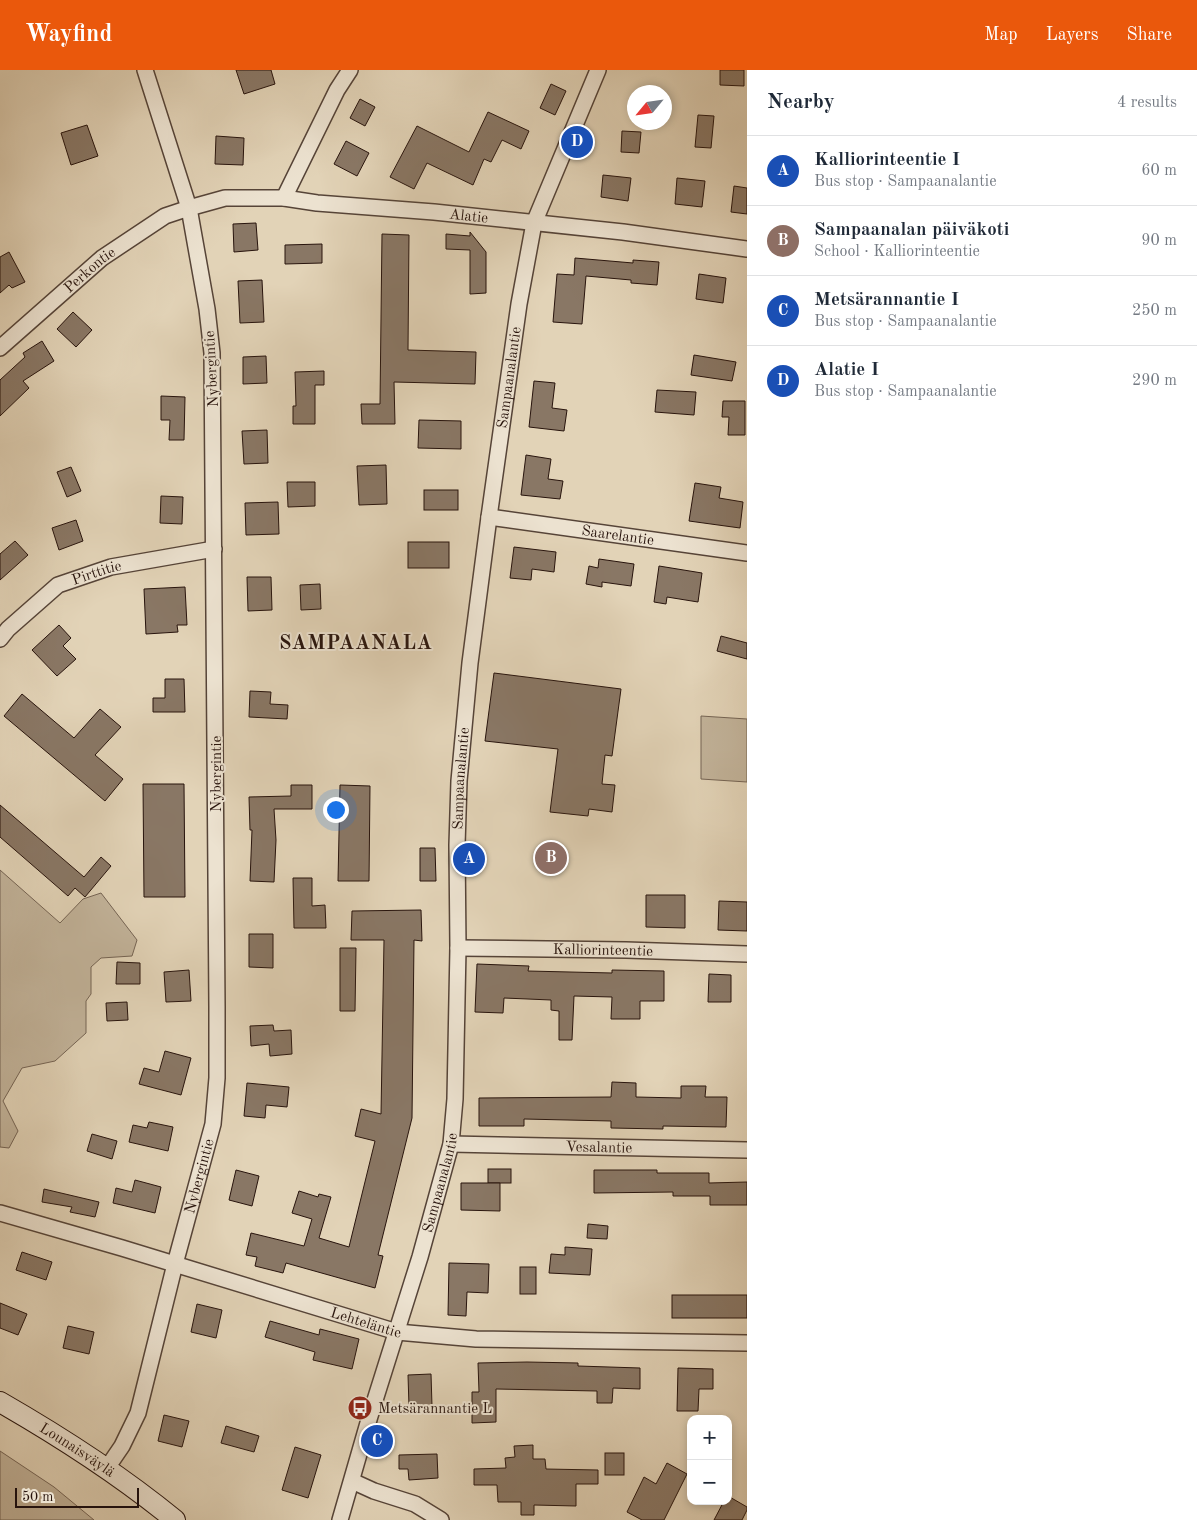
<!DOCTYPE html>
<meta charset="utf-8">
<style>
body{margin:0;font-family:"Old Standard TT",serif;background:#f2f2f3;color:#1f2937}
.controls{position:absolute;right:15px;bottom:15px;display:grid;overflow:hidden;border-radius:10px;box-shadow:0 2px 8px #0003}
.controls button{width:45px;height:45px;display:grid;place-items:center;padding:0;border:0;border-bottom:1px solid #e0e1e3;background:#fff;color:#1f2937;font:25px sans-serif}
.compass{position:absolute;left:627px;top:15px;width:45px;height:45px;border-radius:50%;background:#fff;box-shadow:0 2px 8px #0003;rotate:241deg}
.scale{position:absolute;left:15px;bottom:12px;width:124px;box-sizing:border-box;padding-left:5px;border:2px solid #28140d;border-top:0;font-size:14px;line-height:18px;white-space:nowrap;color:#28140d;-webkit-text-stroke:4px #ece2d0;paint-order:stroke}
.you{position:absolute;left:335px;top:739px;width:18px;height:18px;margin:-12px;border:4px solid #fff;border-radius:50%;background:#1a73e8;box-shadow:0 0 0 8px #1a73e833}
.badge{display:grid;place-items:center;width:32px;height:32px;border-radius:50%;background:#ea580c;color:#fff;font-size:16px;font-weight:700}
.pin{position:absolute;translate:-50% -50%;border:2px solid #fff;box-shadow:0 1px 5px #0006}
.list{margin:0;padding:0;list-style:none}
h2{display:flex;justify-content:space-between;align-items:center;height:65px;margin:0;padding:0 20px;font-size:21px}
h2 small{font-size:16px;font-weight:400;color:#747a83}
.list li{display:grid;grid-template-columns:32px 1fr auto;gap:15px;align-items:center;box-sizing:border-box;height:70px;padding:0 20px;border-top:1px solid #e0e1e3}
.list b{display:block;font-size:19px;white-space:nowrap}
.list p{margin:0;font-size:16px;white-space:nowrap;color:#747a83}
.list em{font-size:16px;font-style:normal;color:#747a83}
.map{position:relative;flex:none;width:747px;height:1450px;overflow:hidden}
header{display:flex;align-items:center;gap:30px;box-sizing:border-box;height:70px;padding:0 25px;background:#ea580c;color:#fff}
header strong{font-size:24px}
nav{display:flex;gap:28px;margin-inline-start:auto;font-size:18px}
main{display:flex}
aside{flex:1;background:#fff}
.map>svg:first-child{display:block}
.green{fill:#c2b39a;stroke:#756454}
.building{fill:#897765;stroke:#28140d}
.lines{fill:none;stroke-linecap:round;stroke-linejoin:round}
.street-casing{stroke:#564438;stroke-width:18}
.secondary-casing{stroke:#28140d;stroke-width:22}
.street{stroke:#ece2d0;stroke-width:15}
.secondary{stroke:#ece2d0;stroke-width:20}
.labels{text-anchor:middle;stroke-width:4;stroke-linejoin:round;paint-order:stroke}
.street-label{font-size:15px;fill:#28140d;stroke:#ece2d0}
.poi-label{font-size:15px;fill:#28140d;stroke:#ece2d0;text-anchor:start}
.district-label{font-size:20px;font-weight:bold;letter-spacing:1px;fill:#28140d;stroke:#ece2d0}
</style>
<header>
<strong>Wayfind</strong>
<nav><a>Map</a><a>Layers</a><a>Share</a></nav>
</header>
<main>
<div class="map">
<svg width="747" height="1450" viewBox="0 0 747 1450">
<rect width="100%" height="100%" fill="#e2d3b7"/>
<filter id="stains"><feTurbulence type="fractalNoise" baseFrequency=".004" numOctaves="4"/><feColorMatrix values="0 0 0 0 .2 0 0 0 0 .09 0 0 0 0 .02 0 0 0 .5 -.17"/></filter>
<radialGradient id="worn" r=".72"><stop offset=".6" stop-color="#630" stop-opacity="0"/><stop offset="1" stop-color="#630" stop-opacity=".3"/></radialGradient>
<g class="green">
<path d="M 701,646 L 747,649 L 747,712 L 701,709 Z"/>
<path d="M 0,800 L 60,853 L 83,829 L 101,823 L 137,870 L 132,886 L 101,888 L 91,897 L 91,924 L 86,931 L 86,963 L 55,991 L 22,998 L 3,1031 L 18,1061 L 9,1078 L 0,1077 Z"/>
<path d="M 0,1381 L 54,1417 L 94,1450 L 0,1450 Z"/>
</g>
<g class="building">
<path d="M 236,0 L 271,0 L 275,14 L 244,24 Z"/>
<path d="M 720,0 L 744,0 L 744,16 L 720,15 Z"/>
<path d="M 551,14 L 566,21 L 555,45 L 540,38 Z"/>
<path d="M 360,29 L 375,37 L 365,56 L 350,48 Z"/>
<path d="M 488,42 L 529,61 L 521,79 L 502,70 L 491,92 L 484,89 L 473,115 L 427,93 L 414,119 L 390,107 L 417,56 L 469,82 Z"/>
<path d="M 698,45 L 714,46 L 711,78 L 695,77 Z"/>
<path d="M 87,55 L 98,86 L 71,95 L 61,63 Z"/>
<path d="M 622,61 L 641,62 L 639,83 L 621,82 Z"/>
<path d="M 216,66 L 244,68 L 243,95 L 215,94 Z"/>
<path d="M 346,71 L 369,83 L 357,106 L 334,94 Z"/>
<path d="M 603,105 L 631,108 L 628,131 L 601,127 Z"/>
<path d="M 677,108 L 705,111 L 702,137 L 675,134 Z"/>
<path d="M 734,116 L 747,118 L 747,144 L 731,142 Z"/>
<path d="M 256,153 L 258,180 L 234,182 L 233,154 Z"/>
<path d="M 470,162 L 486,182 L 486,223 L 470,224 L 470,180 L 446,179 L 446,164 L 470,166 Z"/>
<path d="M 382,164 L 409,165 L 408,280 L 476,282 L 475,314 L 394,312 L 395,354 L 362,354 L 361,334 L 380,334 Z"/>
<path d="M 322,174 L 322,193 L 285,194 L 285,175 Z"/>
<path d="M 9,182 L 25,212 L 12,218 L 9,215 L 0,223 L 0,187 Z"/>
<path d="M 575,188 L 633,193 L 633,190 L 659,192 L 657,215 L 631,213 L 631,210 L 586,206 L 582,254 L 553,252 L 557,204 L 574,205 Z"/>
<path d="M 699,204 L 726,208 L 723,233 L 696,229 Z"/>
<path d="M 262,210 L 264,252 L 240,253 L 238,211 Z"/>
<path d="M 73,242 L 92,260 L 76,277 L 57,259 Z"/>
<path d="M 42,271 L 54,291 L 23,311 L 29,318 L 0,346 L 0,310 L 25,287 L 23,283 Z"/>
<path d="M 694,285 L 736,292 L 732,311 L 691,305 Z"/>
<path d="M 266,286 L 267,313 L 243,314 L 243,287 Z"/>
<path d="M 324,301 L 324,315 L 315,315 L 315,354 L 293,354 L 293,336 L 296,336 L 295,302 Z"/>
<path d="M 534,311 L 555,313 L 552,338 L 567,340 L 564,361 L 529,357 Z"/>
<path d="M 657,320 L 696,322 L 694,345 L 655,342 Z"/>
<path d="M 161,326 L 185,327 L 184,370 L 169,370 L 170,350 L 161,350 Z"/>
<path d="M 723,331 L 745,331 L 745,365 L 728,365 L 729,347 L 722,347 Z"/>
<path d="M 419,350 L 461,351 L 461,379 L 418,378 Z"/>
<path d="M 267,360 L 268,393 L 244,394 L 242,361 Z"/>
<path d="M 526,385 L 551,389 L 548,409 L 563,411 L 560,429 L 521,425 Z"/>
<path d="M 386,395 L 387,434 L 359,435 L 357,396 Z"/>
<path d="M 71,397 L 81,421 L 67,427 L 57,402 Z"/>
<path d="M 287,412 L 315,412 L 315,436 L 288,437 Z"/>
<path d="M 695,413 L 721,417 L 719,428 L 743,432 L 740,458 L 689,451 Z"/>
<rect x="424" y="420" width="34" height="20"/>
<path d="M 161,426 L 183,427 L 182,454 L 160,453 Z"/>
<path d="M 278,432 L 279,464 L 246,465 L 245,433 Z"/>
<path d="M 76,450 L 83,471 L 59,480 L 52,458 Z"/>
<path d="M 15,471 L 28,485 L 0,510 L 0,484 Z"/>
<rect x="408" y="472" width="41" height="26"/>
<path d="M 514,477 L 556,482 L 554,502 L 532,499 L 531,510 L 510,508 Z"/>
<path d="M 599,489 L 634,494 L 631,516 L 602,512 L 602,517 L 586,514 L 589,496 L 598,498 Z"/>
<path d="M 659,496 L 702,503 L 698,532 L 667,527 L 666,534 L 654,532 Z"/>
<path d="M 247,507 L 271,507 L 272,540 L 248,541 Z"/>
<path d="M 320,514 L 321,539 L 301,540 L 300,515 Z"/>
<path d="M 185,517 L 187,555 L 177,555 L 178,562 L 146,564 L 144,519 Z"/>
<path d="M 59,555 L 71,568 L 63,576 L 76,589 L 57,606 L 32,580 Z"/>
<path d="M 721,566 L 747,573 L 747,589 L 717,581 Z"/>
<path d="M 494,603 L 621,619 L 612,686 L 605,685 L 602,714 L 615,715 L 612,742 L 589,739 L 588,746 L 550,742 L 558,679 L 485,671 Z"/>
<path d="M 165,609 L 184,609 L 185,642 L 153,642 L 153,628 L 165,628 Z"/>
<path d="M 250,621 L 271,622 L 270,634 L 288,635 L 287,649 L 249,647 Z"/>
<path d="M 22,624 L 74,668 L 100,639 L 121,657 L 95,685 L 123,709 L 105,731 L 4,646 Z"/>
<path d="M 143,714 L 184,714 L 185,827 L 144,827 Z"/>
<path d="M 291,715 L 312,715 L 312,739 L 274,739 L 276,770 L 274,812 L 250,811 L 252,760 L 250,760 L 249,727 L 291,726 Z"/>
<path d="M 340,715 L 370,716 L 369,811 L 338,811 Z"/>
<path d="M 0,735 L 84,807 L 101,787 L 111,796 L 85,827 L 75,818 L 68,826 L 0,767 Z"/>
<path d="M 420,778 L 435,778 L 436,811 L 420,811 Z"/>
<path d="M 293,808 L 312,808 L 312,836 L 325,835 L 326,858 L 294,858 Z"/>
<path d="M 646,825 L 685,825 L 685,858 L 646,857 Z"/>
<path d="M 719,831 L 747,832 L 747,861 L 718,860 Z"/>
<path d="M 421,840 L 422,871 L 414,870 L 412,1048 L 378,1185 L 383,1186 L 375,1218 L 286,1193 L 283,1203 L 255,1196 L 257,1187 L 246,1185 L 251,1163 L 304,1176 L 312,1149 L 292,1143 L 299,1121 L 318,1127 L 319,1124 L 331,1127 L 319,1168 L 349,1177 L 375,1071 L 355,1066 L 361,1039 L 381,1044 L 384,870 L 351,870 L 352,841 Z"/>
<path d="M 249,864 L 273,864 L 273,898 L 249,897 Z"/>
<path d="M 340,878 L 356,878 L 355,941 L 340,941 Z"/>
<path d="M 117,892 L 140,893 L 140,914 L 116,914 Z"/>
<path d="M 477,894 L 529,896 L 528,901 L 612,903 L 612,900 L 664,901 L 664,931 L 640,931 L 640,949 L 611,949 L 612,927 L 574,926 L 572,970 L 559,970 L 559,941 L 551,940 L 551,930 L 504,928 L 503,943 L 475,942 Z"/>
<path d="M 189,900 L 191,931 L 166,932 L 164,902 Z"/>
<path d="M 709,904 L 731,905 L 731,932 L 708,932 Z"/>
<path d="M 127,932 L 128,950 L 107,951 L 106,933 Z"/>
<path d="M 273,955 L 274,961 L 291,960 L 292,984 L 270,986 L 269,974 L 251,976 L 250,956 Z"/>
<path d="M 165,981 L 191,988 L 181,1025 L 139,1014 L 144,998 L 159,1002 Z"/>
<path d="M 612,1012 L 636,1013 L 636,1027 L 681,1028 L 681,1016 L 706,1016 L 705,1027 L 727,1027 L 726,1057 L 663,1056 L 663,1059 L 611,1058 L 611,1051 L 524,1049 L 524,1056 L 479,1056 L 479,1028 L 611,1027 Z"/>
<path d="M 247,1013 L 289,1017 L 287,1037 L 266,1035 L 265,1048 L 244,1046 Z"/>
<path d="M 149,1052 L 173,1057 L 168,1081 L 129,1072 L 133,1055 L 147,1058 Z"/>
<path d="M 92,1064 L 117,1071 L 112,1089 L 87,1081 Z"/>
<rect x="488" y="1099" width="23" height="14"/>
<path d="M 236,1100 L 259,1106 L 252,1136 L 229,1130 Z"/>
<path d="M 594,1100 L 657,1100 L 657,1103 L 709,1103 L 709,1113 L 747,1112 L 747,1135 L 710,1135 L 710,1126 L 673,1126 L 673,1122 L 594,1123 Z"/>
<path d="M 135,1110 L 161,1117 L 155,1143 L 113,1133 L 116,1118 L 132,1122 Z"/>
<path d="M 461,1113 L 500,1113 L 500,1141 L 461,1140 Z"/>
<path d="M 44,1119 L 99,1132 L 95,1147 L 70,1142 L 72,1137 L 42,1132 Z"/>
<path d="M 588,1154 L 608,1156 L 607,1169 L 587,1168 Z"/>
<path d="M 565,1177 L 592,1179 L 590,1205 L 549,1203 L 551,1184 L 565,1185 Z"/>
<path d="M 22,1182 L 52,1192 L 46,1210 L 16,1200 Z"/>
<path d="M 449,1193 L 489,1194 L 488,1223 L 467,1222 L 466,1246 L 448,1245 Z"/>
<rect x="520" y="1197" width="16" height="27"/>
<rect x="672" y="1225" width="75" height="23"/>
<path d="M 0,1233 L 27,1244 L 18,1265 L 0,1258 Z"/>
<path d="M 197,1234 L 222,1240 L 216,1268 L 191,1262 Z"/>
<path d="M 270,1251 L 319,1265 L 320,1259 L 359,1269 L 352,1299 L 313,1290 L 315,1282 L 265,1267 Z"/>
<path d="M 68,1256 L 94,1262 L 89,1284 L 63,1278 Z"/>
<path d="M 527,1292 L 578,1293 L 578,1296 L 640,1298 L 640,1319 L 613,1318 L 612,1333 L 597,1333 L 597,1321 L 496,1319 L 496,1352 L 472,1353 L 472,1322 L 479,1322 L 478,1293 Z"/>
<path d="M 678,1298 L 713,1299 L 713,1319 L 699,1319 L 698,1341 L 677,1341 Z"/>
<path d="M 431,1304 L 432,1336 L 409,1337 L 408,1305 Z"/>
<path d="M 164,1345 L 189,1351 L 182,1377 L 158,1371 Z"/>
<path d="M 226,1356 L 259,1366 L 254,1382 L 221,1373 Z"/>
<path d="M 533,1375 L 533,1389 L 545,1389 L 546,1399 L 598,1400 L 598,1414 L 576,1414 L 576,1436 L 534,1435 L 534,1445 L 521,1445 L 521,1432 L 498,1432 L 497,1415 L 474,1415 L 474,1399 L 506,1398 L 505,1388 L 515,1387 L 514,1376 Z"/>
<path d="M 295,1377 L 321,1385 L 308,1428 L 282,1420 Z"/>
<rect x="605" y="1383" width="19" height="22"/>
<path d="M 437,1384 L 438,1408 L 409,1410 L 408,1399 L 399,1399 L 399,1385 Z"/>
<path d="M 667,1393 L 687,1404 L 664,1450 L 642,1450 L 627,1442 L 644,1407 L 656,1414 Z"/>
<path d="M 728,1426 L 747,1437 L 747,1440 L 742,1450 L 714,1450 L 724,1431 L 728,1431 Z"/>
</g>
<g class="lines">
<defs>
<g id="street">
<path d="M 284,128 L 337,20 L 350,0"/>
<path id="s1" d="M 0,278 L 102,188 L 165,146 L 189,138 L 225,128 L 284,128 L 317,133 L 434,142 L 623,162 L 747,179"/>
<path id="s2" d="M 489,447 L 747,483"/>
<path id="s3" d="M 0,569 L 8,559 L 58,515 L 111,497 L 214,479"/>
<path id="s4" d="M 458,878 L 626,880 L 747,884"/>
<path id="s5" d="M 451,1074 L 747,1080"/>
<path id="s6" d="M 0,1143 L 122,1178 L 397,1262 L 476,1269 L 747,1273"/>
<path id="s7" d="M 107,1398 L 122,1376 L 138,1343 L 175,1194 L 213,1054 L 217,1008 L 217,936 L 212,283 L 207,239 L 189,138 L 145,0"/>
<path d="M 352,1411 L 374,1421 L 415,1434 L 441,1450"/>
<path id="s8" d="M 340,1450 L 370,1346 L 420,1187 L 451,1074 L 455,1029 L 458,878 L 457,775 L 459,711 L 470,593 L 489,447 L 519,234 L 534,153 L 598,0"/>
</g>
<g id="secondary">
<path id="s9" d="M 0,1332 C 61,1367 120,1405 175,1450"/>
</g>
</defs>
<use href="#street" class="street-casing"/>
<use href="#secondary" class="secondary-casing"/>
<use href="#street" class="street"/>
<use href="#secondary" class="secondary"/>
</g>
<defs>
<symbol id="bus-disc" viewBox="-11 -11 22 22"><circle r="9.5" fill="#8f2418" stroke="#ece2d0"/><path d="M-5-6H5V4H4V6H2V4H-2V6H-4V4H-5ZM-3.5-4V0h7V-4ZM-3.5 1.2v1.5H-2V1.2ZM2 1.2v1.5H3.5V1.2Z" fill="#fff"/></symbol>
</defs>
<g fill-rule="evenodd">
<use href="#bus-disc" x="346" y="1324" width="28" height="28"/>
</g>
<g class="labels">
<g class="street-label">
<text dy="5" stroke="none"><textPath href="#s1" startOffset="519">Alatie</textPath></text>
<text dy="5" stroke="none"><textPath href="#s1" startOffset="119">Perkontie</textPath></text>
<text transform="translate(211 299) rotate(-93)" y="5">Nybergintie</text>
<text dy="5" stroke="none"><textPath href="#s8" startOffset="1162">Sampaanalantie</textPath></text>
<text dy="5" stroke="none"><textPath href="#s2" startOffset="130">Saarelantie</textPath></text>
<text dy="5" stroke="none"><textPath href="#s3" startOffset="120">Pirttitie</textPath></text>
<text transform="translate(216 704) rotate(-90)" y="5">Nybergintie</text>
<text dy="5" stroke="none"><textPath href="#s8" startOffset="758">Sampaanalantie</textPath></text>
<text dy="5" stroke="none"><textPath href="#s4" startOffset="145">Kalliorinteentie</textPath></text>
<text dy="5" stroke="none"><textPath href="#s5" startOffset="148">Vesalantie</textPath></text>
<text dy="5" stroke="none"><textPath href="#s7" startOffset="308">Nybergintie</textPath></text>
<text dy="5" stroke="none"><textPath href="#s8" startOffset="352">Sampaanalantie</textPath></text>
<text dy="5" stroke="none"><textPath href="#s6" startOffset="382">Lehteläntie</textPath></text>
<text dy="5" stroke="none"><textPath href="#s9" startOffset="91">Lounaisväylä</textPath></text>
</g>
<g class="poi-label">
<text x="378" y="1343">Metsärannantie L</text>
</g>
<g class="district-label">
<text x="356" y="579">SAMPAANALA</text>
</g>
</g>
<rect width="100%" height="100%" filter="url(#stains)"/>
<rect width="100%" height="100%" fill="url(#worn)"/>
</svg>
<div class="controls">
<button>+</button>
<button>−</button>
</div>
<svg class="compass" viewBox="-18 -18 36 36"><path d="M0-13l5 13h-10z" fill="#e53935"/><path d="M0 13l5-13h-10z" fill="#747a83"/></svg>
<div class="scale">50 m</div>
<div class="you"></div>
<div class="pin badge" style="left:469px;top:789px;background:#1a4fb4">A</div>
<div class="pin badge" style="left:551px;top:788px;background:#8d6e63">B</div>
<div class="pin badge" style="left:377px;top:1371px;background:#1a4fb4">C</div>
<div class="pin badge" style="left:577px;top:72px;background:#1a4fb4">D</div>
</div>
<aside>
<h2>Nearby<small>4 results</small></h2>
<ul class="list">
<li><span class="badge" style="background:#1a4fb4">A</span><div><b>Kalliorinteentie I</b><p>Bus stop · Sampaanalantie</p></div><em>60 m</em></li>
<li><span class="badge" style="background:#8d6e63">B</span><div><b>Sampaanalan päiväkoti</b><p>School · Kalliorinteentie</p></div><em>90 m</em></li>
<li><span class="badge" style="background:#1a4fb4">C</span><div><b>Metsärannantie I</b><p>Bus stop · Sampaanalantie</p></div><em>250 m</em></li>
<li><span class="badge" style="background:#1a4fb4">D</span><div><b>Alatie I</b><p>Bus stop · Sampaanalantie</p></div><em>290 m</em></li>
</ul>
</aside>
</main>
